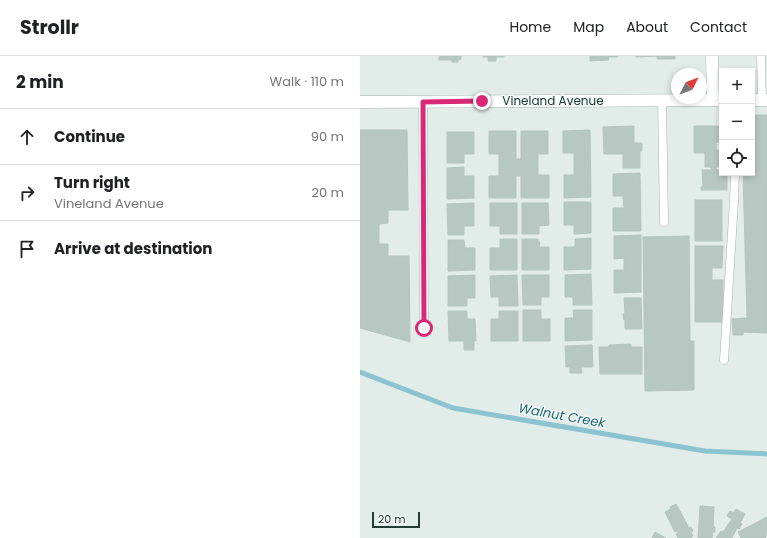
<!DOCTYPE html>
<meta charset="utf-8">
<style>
body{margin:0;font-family:Poppins,sans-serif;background:#f6f6f6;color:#202124}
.controls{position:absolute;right:12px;top:12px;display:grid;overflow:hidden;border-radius:0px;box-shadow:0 2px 6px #0003}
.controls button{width:36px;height:36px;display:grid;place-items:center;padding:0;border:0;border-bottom:1px solid #e0e0e0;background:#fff;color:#202124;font:20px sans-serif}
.compass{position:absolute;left:311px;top:12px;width:36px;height:36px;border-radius:50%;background:#fff;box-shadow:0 2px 6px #0003;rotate:48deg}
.scale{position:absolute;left:12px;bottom:10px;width:48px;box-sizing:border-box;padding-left:4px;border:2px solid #223d36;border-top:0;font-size:11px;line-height:14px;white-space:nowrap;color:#223d36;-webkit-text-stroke:3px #f2f8f6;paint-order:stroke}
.stop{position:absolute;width:12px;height:12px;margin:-9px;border:3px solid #db2777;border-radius:50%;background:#fff}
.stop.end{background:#db2777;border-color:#fff;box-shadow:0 1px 4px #0008}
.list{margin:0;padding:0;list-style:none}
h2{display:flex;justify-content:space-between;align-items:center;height:52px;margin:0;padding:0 16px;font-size:17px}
h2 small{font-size:13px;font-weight:400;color:#757577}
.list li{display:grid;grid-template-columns:26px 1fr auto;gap:12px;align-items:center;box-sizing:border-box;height:56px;padding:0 16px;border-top:1px solid #e0e0e0}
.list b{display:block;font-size:15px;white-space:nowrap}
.list p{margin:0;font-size:13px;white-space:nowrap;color:#757577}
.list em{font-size:13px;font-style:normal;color:#757577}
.icon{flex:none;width:22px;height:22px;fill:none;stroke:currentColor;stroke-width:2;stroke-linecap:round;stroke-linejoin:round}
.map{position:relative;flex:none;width:407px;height:482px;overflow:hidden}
header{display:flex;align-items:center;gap:24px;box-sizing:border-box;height:56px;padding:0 20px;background:#fff;border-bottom:1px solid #e0e0e0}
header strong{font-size:19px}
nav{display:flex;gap:22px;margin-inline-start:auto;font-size:14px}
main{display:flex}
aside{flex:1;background:#fff}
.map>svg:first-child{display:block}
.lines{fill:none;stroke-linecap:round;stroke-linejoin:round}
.stream{stroke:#8bc4d0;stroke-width:5}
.building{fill:#b7c7c1;stroke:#b4c5bf}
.lane-casing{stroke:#a5b4af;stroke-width:9}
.secondary-casing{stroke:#a0b7b0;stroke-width:13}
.lane{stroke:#fff;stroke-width:8}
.secondary{stroke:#fff;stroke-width:12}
.route{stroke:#db2777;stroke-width:5}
.labels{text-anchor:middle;stroke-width:3;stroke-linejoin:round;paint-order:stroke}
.street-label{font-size:12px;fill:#223d36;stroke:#f2f8f6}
.water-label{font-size:13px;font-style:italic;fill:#1d6778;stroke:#f2f8f6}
</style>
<header>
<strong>Strollr</strong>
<nav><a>Home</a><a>Map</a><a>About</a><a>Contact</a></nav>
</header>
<main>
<aside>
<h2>2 min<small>Walk · 110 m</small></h2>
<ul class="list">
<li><svg class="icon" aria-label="ahead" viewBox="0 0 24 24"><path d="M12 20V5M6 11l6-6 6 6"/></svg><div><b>Continue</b></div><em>90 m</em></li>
<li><svg class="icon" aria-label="right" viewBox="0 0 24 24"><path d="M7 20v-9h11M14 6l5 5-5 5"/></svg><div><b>Turn right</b><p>Vineland Avenue</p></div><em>20 m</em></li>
<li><svg class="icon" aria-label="arrive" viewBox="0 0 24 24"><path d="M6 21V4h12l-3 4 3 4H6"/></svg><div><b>Arrive at destination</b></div></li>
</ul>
</aside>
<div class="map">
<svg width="407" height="482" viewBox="0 0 407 482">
<rect width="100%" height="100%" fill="#e2ece8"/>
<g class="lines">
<path class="stream" d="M 0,316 L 93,352 L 345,395 L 407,398"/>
</g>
<g class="building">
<path d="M 79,0 L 101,0 L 101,3 L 98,4 L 98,6 L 92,6 L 92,4 L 79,4 Z"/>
<path d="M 123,0 L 144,0 L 144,1 L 136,1 L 136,5 L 128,5 L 128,1 L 123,1 Z"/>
<path d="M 230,0 L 258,0 L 258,1 L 248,1 L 249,4 L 230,5 Z"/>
<path d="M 276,0 L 315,0 L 315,3 L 297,3 L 297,0 L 276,1 Z"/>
<path d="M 392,59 L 407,59 L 407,277 L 383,276 L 383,279 L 373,279 L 372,263 L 387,262 L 383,117 L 392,117 Z"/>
<path d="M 274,70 L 274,87 L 282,87 L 282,95 L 280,95 L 280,112 L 263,112 L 263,98 L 244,98 L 243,71 Z"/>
<path d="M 334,70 L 362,70 L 362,86 L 356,86 L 356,94 L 361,94 L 361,111 L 356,111 L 356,114 L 362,114 L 362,117 L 367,117 L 367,134 L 341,134 L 341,131 L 343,131 L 342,114 L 351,114 L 351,111 L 345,111 L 345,97 L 334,97 Z"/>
<path d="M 0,74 L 47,74 L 48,154 L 28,154 L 28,167 L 19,168 L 19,188 L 28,188 L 28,200 L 49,200 L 50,286 L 0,272 Z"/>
<path d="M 230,74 L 231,141 L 204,142 L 204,119 L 214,119 L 214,97 L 203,97 L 203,75 Z"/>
<path d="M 129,75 L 156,75 L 156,103 L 161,103 L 161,75 L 188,75 L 188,98 L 178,98 L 178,119 L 189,119 L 189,142 L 161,142 L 161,120 L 156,120 L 156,142 L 129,142 L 129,120 L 139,120 L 139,98 L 129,98 Z"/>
<path d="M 87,76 L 114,76 L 114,98 L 104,98 L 104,107 L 87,107 Z"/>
<path d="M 104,111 L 104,120 L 114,120 L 114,142 L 87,143 L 87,112 Z"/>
<path d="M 280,117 L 281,175 L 253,175 L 253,152 L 264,152 L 263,140 L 253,140 L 253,118 Z"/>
<rect x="335" y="144" width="27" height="41"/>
<path d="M 204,146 L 231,146 L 231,177 L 214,178 L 214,169 L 204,169 Z"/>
<path d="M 114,147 L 114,170 L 104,170 L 104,179 L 88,179 L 87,148 Z"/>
<path d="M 130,147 L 157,147 L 157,178 L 140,178 L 140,170 L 130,170 Z"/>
<path d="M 162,147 L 188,147 L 189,169 L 179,170 L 179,178 L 162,178 Z"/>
<path d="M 281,179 L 281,236 L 254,237 L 254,214 L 264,214 L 264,202 L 254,203 L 254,180 Z"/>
<path d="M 329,180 L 330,285 L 334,285 L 334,334 L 285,335 L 283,181 Z"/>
<path d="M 231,182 L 231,213 L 204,214 L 204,191 L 215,191 L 215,183 Z"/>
<path d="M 140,183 L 157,183 L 157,214 L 130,214 L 130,192 L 140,192 Z"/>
<path d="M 162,183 L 178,183 L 178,186 L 180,186 L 179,191 L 189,191 L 189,214 L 162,214 Z"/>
<path d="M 88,184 L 104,184 L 105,192 L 115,192 L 115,214 L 88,215 Z"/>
<path d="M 335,190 L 363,190 L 362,212 L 352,212 L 352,224 L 363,224 L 363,266 L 335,266 Z"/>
<path d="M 231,218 L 232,249 L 213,249 L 213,241 L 205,241 L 205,219 Z"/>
<path d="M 115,219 L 115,242 L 107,242 L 107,250 L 88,250 L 88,220 Z"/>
<path d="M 157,219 L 158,250 L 139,250 L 139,241 L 131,241 L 130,220 Z"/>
<path d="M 162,219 L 189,219 L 189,241 L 181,241 L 181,249 L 163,249 Z"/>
<path d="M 264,242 L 281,242 L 282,273 L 265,273 L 265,264 L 264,264 L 263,258 L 265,258 Z"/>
<path d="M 163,254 L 181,254 L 181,263 L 190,263 L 190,285 L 163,285 Z"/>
<path d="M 213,254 L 232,254 L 232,284 L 205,285 L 205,262 L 214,262 Z"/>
<path d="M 88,255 L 107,255 L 107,263 L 115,263 L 116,285 L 114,285 L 114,294 L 104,294 L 104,285 L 89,285 Z"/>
<path d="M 139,255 L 158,255 L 158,285 L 131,285 L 131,263 L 139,263 Z"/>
<path d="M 271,288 L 271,291 L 282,291 L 282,318 L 240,318 L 239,291 L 249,291 L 249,289 Z"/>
<path d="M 232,289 L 233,311 L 221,311 L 222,317 L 210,317 L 210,311 L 206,311 L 205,290 Z"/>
<path d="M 316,448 L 329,472 L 331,471 L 333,475 L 331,476 L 333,480 L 330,482 L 318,482 L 316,478 L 318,477 L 317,475 L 315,476 L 305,456 L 311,453 L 310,451 Z"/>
<path d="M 340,450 L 354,451 L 353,470 L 355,471 L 355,476 L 353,476 L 352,482 L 338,482 Z"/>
<path d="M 376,453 L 385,458 L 380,467 L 382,468 L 379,473 L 377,472 L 372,482 L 356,482 L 361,475 L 363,476 L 372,463 L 367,460 L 370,455 L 374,457 Z"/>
<path d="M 407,461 L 406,481 L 404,482 L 381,482 L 378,476 Z"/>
<path d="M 295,476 L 306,482 L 292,482 Z"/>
</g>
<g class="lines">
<defs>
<g id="lane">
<path d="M 401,0 L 402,44"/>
<path d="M 302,44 L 304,166"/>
<path d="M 63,45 L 64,272"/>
<path d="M 364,304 L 374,145 L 375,117"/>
</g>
<g id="secondary">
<path d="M 352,0 L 353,44"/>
<path d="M 392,44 L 407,44"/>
<path d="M 0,46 L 362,44"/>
</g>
</defs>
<use href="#lane" class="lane-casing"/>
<use href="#secondary" class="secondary-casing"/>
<use href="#lane" class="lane"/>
<use href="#secondary" class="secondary"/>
</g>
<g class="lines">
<path class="route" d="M 64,272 L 63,46 L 122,45"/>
</g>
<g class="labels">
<g class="street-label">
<text x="193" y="49">Vineland Avenue</text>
</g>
<g class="water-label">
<text transform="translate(202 359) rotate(10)" y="5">Walnut Creek</text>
</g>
</g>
</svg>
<div class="controls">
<button>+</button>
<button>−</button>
<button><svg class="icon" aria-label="locate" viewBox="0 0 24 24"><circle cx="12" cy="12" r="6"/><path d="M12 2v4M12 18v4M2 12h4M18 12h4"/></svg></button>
</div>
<svg class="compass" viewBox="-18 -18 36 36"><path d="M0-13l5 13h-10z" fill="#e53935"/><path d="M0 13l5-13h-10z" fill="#757577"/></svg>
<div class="scale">20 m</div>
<div class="stop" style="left:64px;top:272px"></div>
<div class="stop end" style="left:122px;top:45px"></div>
</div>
</main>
